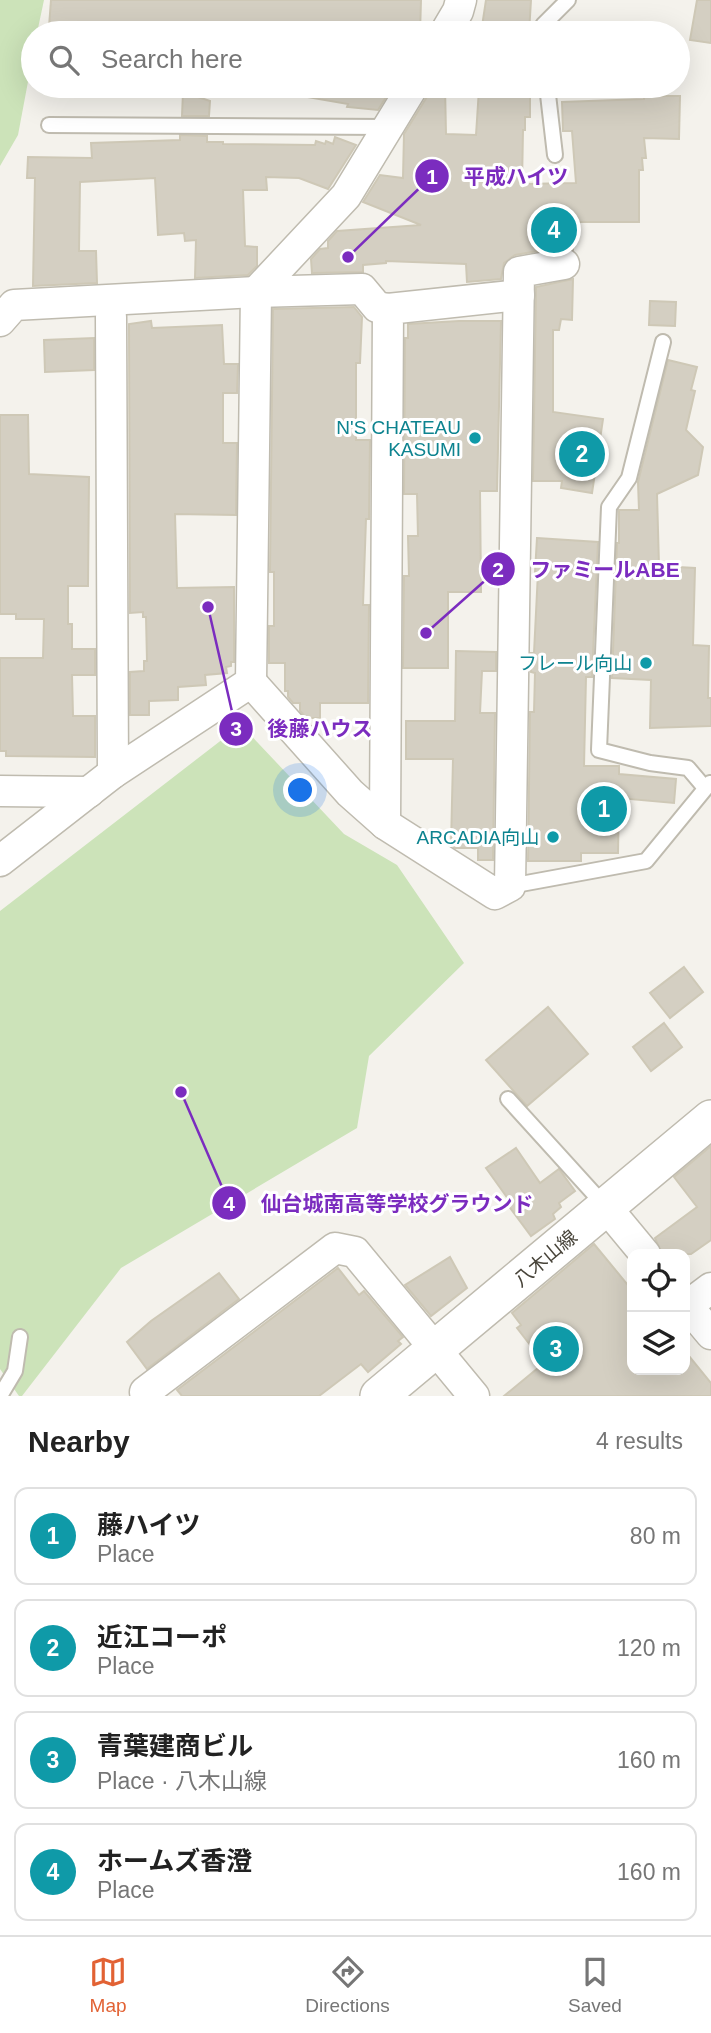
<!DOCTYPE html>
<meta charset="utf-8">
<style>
body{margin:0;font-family:Arial,"Noto Sans JP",sans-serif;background:#f2f2f2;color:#222}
.controls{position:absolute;right:21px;bottom:21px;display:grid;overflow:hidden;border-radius:14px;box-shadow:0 7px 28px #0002}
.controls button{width:63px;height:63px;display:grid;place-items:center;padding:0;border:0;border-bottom:2px solid #e0e0e0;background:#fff;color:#222;font:35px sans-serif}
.you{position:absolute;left:301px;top:791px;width:24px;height:24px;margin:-18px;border:5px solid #fff;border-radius:50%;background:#1a73e8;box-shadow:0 0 0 10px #1a73e833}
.badge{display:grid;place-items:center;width:46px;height:46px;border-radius:50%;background:#e26234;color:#fff;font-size:23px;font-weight:700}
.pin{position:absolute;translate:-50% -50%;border:4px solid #fff;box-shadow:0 2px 7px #0006}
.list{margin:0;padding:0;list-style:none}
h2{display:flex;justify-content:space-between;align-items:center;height:91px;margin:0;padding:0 28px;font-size:30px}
h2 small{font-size:23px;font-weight:400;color:#767676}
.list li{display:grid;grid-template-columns:46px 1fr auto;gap:21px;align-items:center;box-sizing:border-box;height:98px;margin:0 14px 14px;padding:0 14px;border:2px solid #e0e0e0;border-radius:14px}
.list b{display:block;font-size:26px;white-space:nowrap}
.list p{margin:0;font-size:23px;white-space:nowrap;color:#767676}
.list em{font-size:23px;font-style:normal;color:#767676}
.icon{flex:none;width:38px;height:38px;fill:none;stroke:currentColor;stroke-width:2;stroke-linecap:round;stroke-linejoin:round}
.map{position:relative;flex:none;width:711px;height:1396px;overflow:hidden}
.search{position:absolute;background:#fff;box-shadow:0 7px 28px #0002;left:21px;right:21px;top:21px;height:77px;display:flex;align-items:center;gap:18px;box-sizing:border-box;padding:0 24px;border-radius:38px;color:#767676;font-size:26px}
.sheet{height:539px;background:#fff}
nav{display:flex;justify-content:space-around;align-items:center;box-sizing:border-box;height:98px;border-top:2px solid #e0e0e0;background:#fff;font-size:19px;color:#767676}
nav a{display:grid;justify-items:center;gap:4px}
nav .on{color:#e26234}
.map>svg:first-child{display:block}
.green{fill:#cce3b9}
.building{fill:#d4cfc2;stroke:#cec8b6;stroke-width:2}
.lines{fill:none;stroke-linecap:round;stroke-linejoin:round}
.service-casing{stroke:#bfbbaf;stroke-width:18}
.minor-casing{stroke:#bfbbaf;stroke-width:33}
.tertiary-casing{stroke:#bfbbaf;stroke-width:40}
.service{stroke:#fff;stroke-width:14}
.minor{stroke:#fff;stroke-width:30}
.tertiary{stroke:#fff;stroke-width:37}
.culture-dot{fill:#0f9aa8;stroke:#fff;stroke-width:2.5}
.labels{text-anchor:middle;stroke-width:6;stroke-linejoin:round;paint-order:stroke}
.culture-label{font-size:19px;fill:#0d838f;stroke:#fff;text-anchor:end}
.street-label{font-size:19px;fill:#48443a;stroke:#fff}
.leader{fill:none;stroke:#7b2cbf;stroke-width:2.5}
.callout-dot{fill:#7b2cbf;stroke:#fff;stroke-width:2.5}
.mark-label{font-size:21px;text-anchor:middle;font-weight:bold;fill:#fff}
.callout-label{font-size:21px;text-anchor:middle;font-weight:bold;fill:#7b2cbf;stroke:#fff;stroke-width:6;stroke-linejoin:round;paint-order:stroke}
</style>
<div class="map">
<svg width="711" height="1396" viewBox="0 0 711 1396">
<rect width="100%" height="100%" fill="#f4f2ec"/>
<g class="green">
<path d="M 0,0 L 44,0 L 37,33 L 33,33 L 33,55 L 18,135 L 0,166 Z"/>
<path d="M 241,725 L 344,834 L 397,865 L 464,963 L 369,1056 L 357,1128 L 121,1268 L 22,1396 L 19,1396 L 0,1369 L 0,911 Z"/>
</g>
<g class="building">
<path d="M 51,0 L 421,0 L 420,33 L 381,33 L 381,27 L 324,25 L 323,33 L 189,33 L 189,30 L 124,29 L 124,33 L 117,33 L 49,27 Z"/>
<path d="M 486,0 L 531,0 L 529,33 L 481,33 Z"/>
<path d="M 697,0 L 711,0 L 711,43 L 690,40 Z"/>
<path d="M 308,86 L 393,86 L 378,110 L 347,107 L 348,104 L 307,97 Z"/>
<path d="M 430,86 L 445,86 L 446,134 L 476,135 L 479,89 L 530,90 L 530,117 L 525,117 L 525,130 L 523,130 L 522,184 L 576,183 L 572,131 L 563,131 L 562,102 L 644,99 L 644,96 L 680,96 L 679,139 L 644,138 L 646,158 L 642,158 L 643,170 L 639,170 L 639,222 L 573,222 L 573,250 L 561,247 L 515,255 L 504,263 L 501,279 L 467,282 L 466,264 L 386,261 L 386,263 L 363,265 L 363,272 L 312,273 L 311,259 L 320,249 L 328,248 L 328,241 L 337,231 L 421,225 L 363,202 L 380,175 L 403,178 L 404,134 L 428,95 Z"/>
<path d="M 183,92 L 210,101 L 209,116 L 182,116 Z"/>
<path d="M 180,135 L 207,136 L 207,142 L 223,142 L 223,144 L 315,145 L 316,141 L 325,144 L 326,141 L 333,144 L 335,137 L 356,145 L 328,189 L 299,178 L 266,177 L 267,190 L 243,190 L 245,246 L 257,247 L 257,266 L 248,275 L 195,278 L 196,240 L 185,241 L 184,233 L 158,235 L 155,178 L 80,182 L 79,251 L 96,251 L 97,283 L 33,286 L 35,178 L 27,178 L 28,157 L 92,158 L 91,143 L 180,140 Z"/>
<path d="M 573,279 L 572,320 L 561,319 L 559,330 L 553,330 L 553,412 L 603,419 L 592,493 L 561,488 L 562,481 L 533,481 L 536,287 Z"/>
<path d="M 650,301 L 676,302 L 675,326 L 649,325 Z"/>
<path d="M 354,307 L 362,317 L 360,363 L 356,363 L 356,440 L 370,440 L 369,519 L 366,519 L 363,605 L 369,605 L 368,703 L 320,703 L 320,718 L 306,718 L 300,711 L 300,703 L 293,703 L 288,697 L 288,691 L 285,691 L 285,663 L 269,663 L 269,626 L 274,626 L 274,572 L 270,572 L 273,309 Z"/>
<path d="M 151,321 L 152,328 L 222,325 L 224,364 L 238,364 L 237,393 L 223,393 L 223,443 L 237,443 L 236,515 L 175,514 L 177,588 L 234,587 L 234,662 L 231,662 L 231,666 L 226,667 L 227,673 L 205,675 L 206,685 L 178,687 L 178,700 L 149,701 L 149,715 L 130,715 L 130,672 L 144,671 L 144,661 L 147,661 L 146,617 L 143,617 L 143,612 L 130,613 L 129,324 Z"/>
<path d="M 459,321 L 501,321 L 497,491 L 480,491 L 481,592 L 448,592 L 448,668 L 403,668 L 404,576 L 409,576 L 408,536 L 418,536 L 417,494 L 404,494 L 405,338 L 408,338 L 408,324 Z"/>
<path d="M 94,338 L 94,370 L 45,372 L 44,340 Z"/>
<path d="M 668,360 L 697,367 L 691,390 L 695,391 L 686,430 L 703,447 L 698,475 L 657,494 L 659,566 L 695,568 L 693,645 L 709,646 L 708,698 L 711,698 L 711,726 L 650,728 L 651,680 L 612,678 L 617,543 L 619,543 L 619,510 L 639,510 L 638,482 Z"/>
<path d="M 0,415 L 28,415 L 29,474 L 89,477 L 88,586 L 68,586 L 68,624 L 72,624 L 72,649 L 95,649 L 95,675 L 72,675 L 73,716 L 95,716 L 95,757 L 6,756 L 6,751 L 0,751 L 0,658 L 43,658 L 44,619 L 16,619 L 16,614 L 0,614 Z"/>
<path d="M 537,538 L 598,542 L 592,677 L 586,677 L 584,766 L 619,766 L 619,774 L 676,779 L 674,803 L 619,798 L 618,853 L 581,853 L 581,861 L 528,861 L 530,712 L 534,712 L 535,673 L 531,672 L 531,653 L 534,653 L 538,572 L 535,572 Z"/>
<path d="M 456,651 L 496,652 L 496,671 L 482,671 L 480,713 L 495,713 L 493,860 L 478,860 L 478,848 L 455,848 L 451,845 L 453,759 L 406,759 L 406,721 L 455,721 Z"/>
<path d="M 684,967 L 703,992 L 670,1018 L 650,993 Z"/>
<path d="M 548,1007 L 588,1054 L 527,1106 L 486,1060 Z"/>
<path d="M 664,1023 L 682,1047 L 651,1071 L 633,1047 Z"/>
<path d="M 711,1146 L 711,1240 L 691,1254 L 662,1254 L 655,1238 L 697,1207 L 674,1177 Z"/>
<path d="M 516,1148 L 540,1183 L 559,1169 L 575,1191 L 559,1203 L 561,1207 L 553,1214 L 555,1219 L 531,1236 L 508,1205 L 511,1203 L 486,1168 Z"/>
<path d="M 594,1244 L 632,1290 L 632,1370 L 685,1370 L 685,1351 L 711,1383 L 711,1396 L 504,1396 L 544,1363 L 517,1328 L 521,1325 L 512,1313 Z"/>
<path d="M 450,1257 L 467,1288 L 431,1316 L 405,1285 Z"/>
<path d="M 338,1268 L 359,1295 L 364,1291 L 403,1337 L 398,1341 L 401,1344 L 368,1372 L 361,1364 L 319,1396 L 182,1396 L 177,1390 Z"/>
<path d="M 219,1273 L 239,1299 L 147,1369 L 127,1342 L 151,1321 Z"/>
</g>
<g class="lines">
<defs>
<g id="service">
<path d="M 544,33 L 543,25 L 568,0"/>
<path d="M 547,86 L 555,155"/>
<path d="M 547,87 L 567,86"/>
<path d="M 49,125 L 388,127"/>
<path d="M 663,342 L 629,478 L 609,507 L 599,750 L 650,763 L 688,768 L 705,788"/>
<path d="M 510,886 L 646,861 L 710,783"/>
<path d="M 508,1099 L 606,1207"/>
<path d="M 0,1396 L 15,1371 L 20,1337"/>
</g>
<g id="minor">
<path d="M 445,33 L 458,11 L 461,0"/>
<path d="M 111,317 L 113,773"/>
<path d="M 0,321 L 14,305 L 256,292 L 362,289 L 377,307 L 388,309"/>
<path d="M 251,682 L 350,793 L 385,824 L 495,894 L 510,886 L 519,272 L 564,264"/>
<path d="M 0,791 L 89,792"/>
<path d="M 385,824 L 388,309 L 519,295"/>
<path d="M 0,861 L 113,773 L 251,682 L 256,292 L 346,196 L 413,86"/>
<path d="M 606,1207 L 645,1254"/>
<path d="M 685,1303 L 711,1334"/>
<path d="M 687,1306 L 711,1288"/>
<path d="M 149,1396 L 145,1392 L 335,1248 L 355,1252 L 474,1396"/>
</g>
<path id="tertiary" d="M 379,1396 L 711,1119"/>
</defs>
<use href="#service" class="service-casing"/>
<use href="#minor" class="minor-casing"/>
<use href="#tertiary" class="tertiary-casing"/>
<use href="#service" class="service"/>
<use href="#minor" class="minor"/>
<use href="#tertiary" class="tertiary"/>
</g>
<g class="culture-dot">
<circle cx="475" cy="438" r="7"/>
<circle cx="646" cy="663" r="7"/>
<circle cx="553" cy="837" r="7"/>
</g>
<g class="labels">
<g class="culture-label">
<text x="461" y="434">N'S CHATEAU<tspan x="461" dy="22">KASUMI</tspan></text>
<text x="632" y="670">フレール向山</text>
<text x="539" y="844">ARCADIA向山</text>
</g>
<g class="street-label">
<text transform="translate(545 1258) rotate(-40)" y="7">八木山線</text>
</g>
</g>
<path class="leader" d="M348 257L432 176M426 633L498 569M208 607L236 729M181 1092L229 1203"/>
<g class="callout-dot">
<circle cx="348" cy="257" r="7"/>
<circle cx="426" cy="633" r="7"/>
<circle cx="208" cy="607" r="7"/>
<circle cx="181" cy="1092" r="7"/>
<circle cx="432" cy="176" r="18"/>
<circle cx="498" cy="569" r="18"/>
<circle cx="236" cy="729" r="18"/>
<circle cx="229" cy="1203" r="18"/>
</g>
<g class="mark-label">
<text x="432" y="184">1</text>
<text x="498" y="577">2</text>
<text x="236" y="736">3</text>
<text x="229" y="1211">4</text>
</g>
<g class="callout-label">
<text x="516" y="184">平成ハイツ</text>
<text x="605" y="577">ファミールABE</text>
<text x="320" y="736">後藤ハウス</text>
<text x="397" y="1211">仙台城南高等学校グラウンド</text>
</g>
</svg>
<div class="controls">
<button><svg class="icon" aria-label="locate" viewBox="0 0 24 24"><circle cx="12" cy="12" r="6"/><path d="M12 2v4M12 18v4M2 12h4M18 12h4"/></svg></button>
<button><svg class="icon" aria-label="layers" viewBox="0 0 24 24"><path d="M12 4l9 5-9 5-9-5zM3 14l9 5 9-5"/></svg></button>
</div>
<div class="you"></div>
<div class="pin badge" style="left:604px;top:809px;background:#0f9aa8">1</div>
<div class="pin badge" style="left:582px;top:454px;background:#0f9aa8">2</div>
<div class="pin badge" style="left:556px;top:1349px;background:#0f9aa8">3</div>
<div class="pin badge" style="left:554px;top:230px;background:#0f9aa8">4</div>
<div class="search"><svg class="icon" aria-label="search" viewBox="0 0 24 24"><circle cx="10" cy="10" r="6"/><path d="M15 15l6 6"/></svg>Search here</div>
</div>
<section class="sheet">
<h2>Nearby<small>4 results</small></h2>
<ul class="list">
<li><span class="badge" style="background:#0f9aa8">1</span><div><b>藤ハイツ</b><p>Place</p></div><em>80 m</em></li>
<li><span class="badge" style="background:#0f9aa8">2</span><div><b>近江コーポ</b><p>Place</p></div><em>120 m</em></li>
<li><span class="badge" style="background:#0f9aa8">3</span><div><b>青葉建商ビル</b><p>Place · 八木山線</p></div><em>160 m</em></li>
<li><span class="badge" style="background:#0f9aa8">4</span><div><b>ホームズ香澄</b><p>Place</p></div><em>160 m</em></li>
</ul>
</section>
<nav>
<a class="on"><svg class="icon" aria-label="map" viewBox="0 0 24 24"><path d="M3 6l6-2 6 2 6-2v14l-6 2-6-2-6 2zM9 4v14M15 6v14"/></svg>Map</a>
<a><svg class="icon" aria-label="directions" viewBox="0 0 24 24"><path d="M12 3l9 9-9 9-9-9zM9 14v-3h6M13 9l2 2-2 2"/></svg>Directions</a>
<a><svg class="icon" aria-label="saved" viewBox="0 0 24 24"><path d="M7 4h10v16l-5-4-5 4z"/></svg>Saved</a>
</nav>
